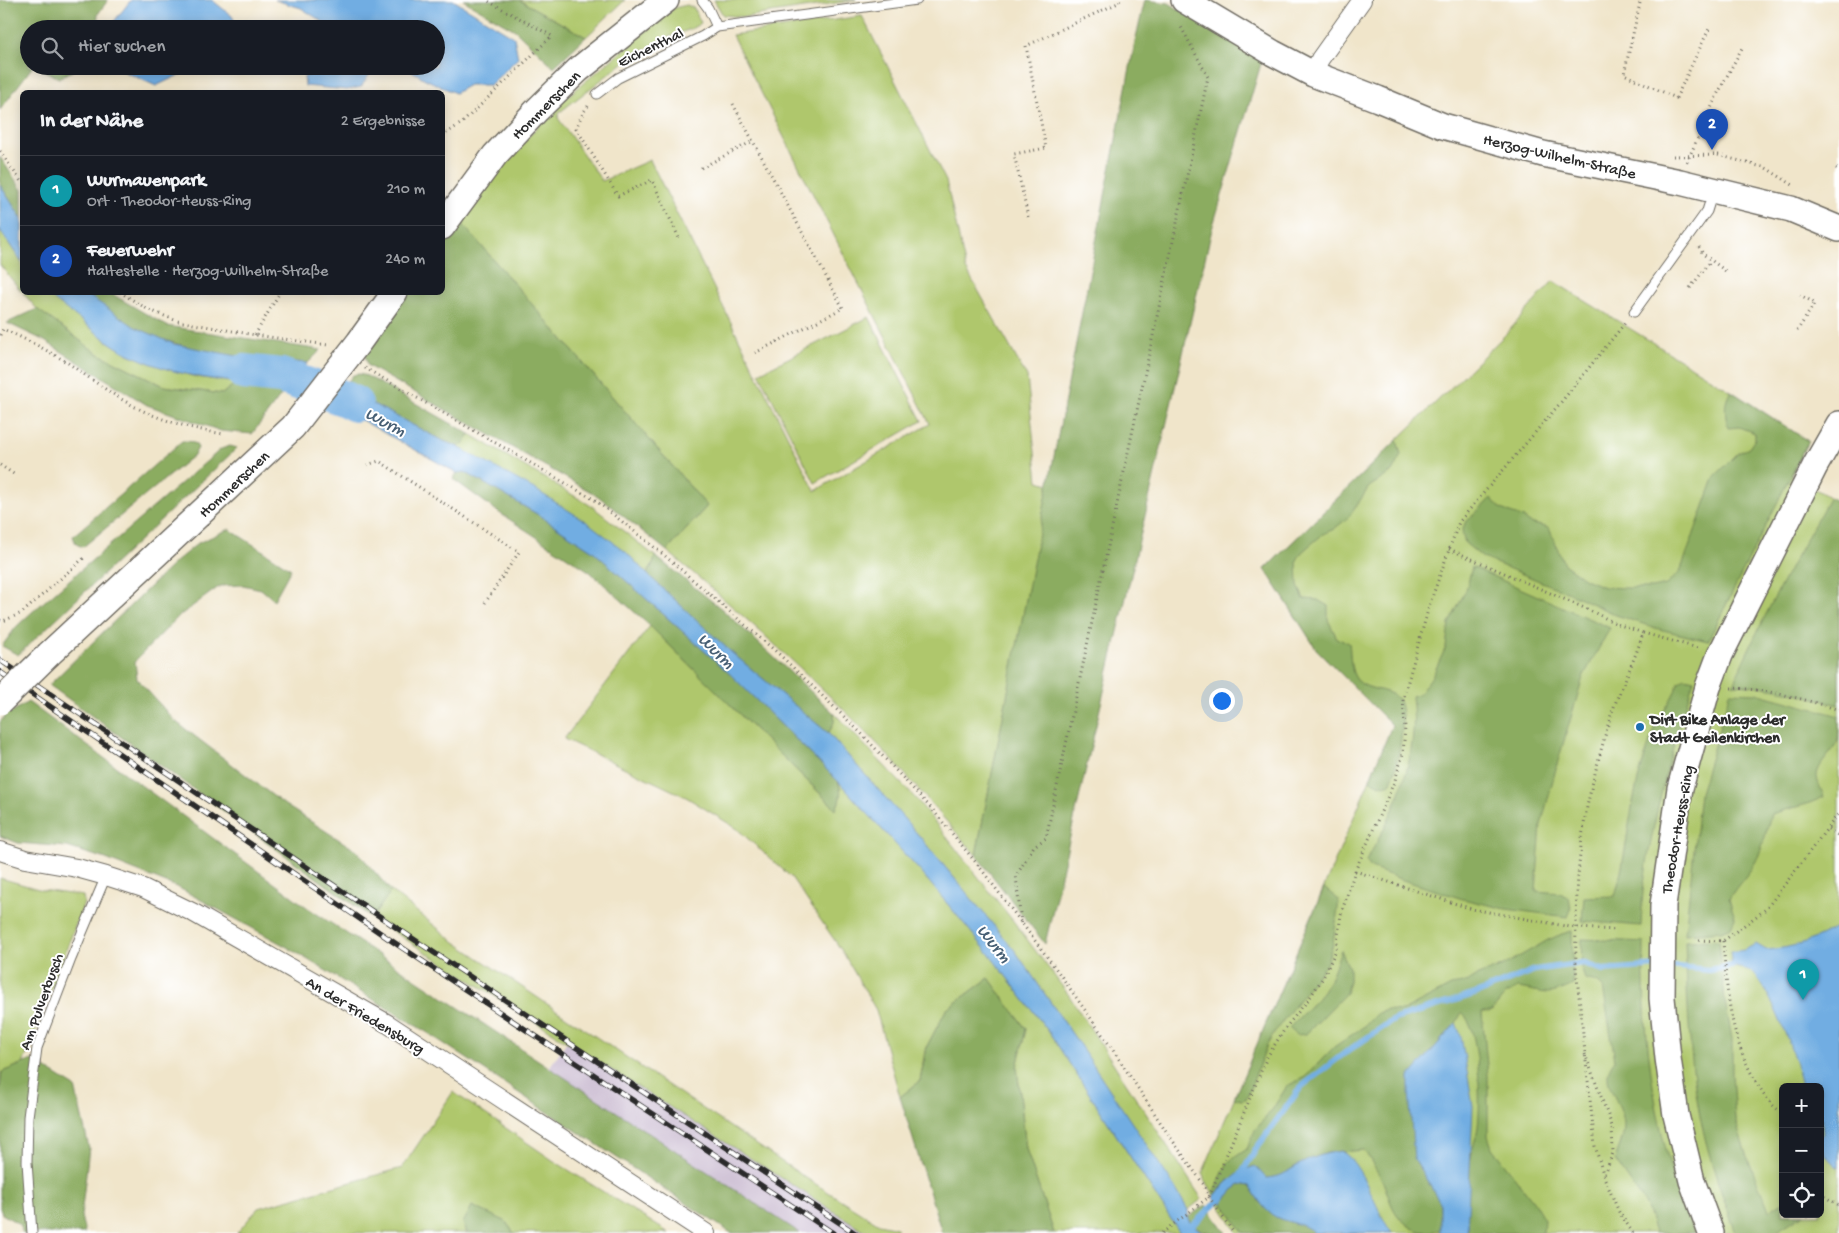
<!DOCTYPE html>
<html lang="de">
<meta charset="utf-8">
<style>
body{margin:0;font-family:"Gochi Hand",sans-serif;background:#20242c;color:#f1f3f6}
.controls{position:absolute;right:15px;bottom:15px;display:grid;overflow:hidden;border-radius:8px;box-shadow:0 2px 12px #0003}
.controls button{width:45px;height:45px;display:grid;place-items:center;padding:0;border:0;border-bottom:1px solid #363941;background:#171b24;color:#f1f3f6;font:25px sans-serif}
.you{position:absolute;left:1221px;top:700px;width:18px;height:18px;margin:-12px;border:4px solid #fff;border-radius:50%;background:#1a73e8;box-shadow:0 0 0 8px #1a73e833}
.badge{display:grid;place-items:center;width:32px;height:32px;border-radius:50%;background:#1f6fb2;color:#fff;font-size:16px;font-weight:700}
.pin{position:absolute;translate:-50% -41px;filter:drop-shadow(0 1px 2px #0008)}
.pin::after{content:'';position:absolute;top:26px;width:18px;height:15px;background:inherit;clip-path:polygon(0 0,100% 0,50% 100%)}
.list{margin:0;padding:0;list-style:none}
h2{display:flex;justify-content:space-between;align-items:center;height:65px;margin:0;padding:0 20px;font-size:21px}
h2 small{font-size:16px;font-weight:400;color:#9ea1a6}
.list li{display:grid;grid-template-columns:32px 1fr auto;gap:15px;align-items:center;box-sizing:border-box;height:70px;padding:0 20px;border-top:1px solid #363941}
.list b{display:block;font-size:19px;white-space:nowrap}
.list p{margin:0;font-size:16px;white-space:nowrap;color:#9ea1a6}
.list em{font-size:16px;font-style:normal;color:#9ea1a6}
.icon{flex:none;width:28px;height:28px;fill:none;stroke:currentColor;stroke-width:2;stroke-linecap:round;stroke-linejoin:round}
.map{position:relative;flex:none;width:1839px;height:1233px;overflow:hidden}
.search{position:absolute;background:#171b24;box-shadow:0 2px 12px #0003;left:20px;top:20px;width:425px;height:55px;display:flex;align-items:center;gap:12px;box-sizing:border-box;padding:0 18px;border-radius:28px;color:#9ea1a6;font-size:19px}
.panel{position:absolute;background:#171b24;box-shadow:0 2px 12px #0003;left:20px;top:90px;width:425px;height:205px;border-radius:8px}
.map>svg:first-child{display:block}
.industrial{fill:#ccbed3}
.green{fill:#afc76c;stroke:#6d794c;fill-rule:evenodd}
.forest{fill:#8bac60;stroke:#5b6c46}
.water{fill:#71ade2;stroke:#4e6c86}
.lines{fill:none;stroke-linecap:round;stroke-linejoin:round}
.stream{stroke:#71ade2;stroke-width:6}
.river{stroke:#71ade2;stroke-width:36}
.lane-casing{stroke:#706c63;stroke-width:11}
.street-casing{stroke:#706c63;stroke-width:20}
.secondary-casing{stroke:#706c63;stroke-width:28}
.path{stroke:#706c63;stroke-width:3;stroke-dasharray:1 4;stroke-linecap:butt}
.lane{stroke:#fff;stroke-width:9}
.street{stroke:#fff;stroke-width:18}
.secondary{stroke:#fff;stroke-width:25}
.rail-casing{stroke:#2b2b2b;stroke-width:5.5}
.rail{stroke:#fff;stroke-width:4;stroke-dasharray:11;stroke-linecap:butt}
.secondary-bridge-casing{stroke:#706c63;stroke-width:28;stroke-linecap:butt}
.secondary-bridge{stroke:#fff;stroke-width:25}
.poi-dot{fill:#1f6fb2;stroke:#fff;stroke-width:2}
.labels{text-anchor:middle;stroke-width:4;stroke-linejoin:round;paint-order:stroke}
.street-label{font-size:16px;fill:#2b2b2b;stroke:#fff}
.poi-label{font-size:16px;font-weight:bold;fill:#2b2b2b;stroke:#fff;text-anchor:start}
.water-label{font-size:18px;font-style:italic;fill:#475f74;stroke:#fff}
</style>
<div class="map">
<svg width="1839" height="1233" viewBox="0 0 1839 1233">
<rect width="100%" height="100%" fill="#fff"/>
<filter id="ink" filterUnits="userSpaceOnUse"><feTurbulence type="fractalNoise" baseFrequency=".02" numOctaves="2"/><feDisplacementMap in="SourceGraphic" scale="10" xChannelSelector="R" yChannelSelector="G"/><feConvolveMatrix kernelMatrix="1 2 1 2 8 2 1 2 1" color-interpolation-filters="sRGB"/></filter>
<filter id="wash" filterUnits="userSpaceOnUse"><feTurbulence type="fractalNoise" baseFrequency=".0096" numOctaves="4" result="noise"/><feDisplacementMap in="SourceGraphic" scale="20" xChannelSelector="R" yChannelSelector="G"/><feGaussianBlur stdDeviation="1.12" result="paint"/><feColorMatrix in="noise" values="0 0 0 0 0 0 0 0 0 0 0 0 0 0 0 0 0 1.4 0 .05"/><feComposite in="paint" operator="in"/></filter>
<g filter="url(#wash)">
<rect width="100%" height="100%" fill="#f0e5ca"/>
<path class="industrial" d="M 567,1041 L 868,1233 L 800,1233 L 549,1068 Z"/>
<g class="green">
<path d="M 519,0 L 625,0 L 586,37 Z"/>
<path d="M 714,0 L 856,0 L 745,17 L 723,15 Z"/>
<path d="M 687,5 L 694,8 L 701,23 L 691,29 L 669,37 L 632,56 L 560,112 L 558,118 L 602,181 L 650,160 L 815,491 L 930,424 L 732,35 L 862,16 L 946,181 L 966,269 L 1027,377 L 1038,481 L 1049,484 L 976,855 C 936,810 898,764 856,722 C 796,662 732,605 667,551 L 707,506 L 459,220 L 506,160 L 563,100 L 674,8 Z"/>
<path d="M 0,230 L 22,263 L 22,292 L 0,265 Z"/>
<path d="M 1553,281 L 1731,391 L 1808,441 L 1792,475 L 1839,503 L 1839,1233 L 1238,1233 L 1222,1209 L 1202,1174 L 1393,725 L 1317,650 L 1265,569 L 1506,334 ZM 1783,1087 L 1820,1087 L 1820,1214 L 1783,1214 Z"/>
<path d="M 23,293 L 47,293 L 107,341 L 128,354 L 164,368 L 196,377 L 236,383 L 222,394 L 164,386 L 97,353 L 37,309 Z"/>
<path d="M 869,317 L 922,421 L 815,483 L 759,373 Z"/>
<path d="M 470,434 L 593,507 L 655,556 L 654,562 L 647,574 L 626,552 L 458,447 L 465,442 Z"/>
<path d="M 650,626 L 836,809 C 841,798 842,792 838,781 L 920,871 L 986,950 L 1049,1032 L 1180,1233 L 1054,1233 L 1026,1149 L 1017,1067 L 1026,1029 L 989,978 L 946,1010 L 925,1050 L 920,1081 L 900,1097 L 876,1010 L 842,951 L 791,877 L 736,828 L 686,797 L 564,739 Z"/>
<path d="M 834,713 L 918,801 L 1014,922 L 1068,994 L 1202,1199 L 1188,1210 L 1086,1054 L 1016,952 L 915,831 L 828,733 C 833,727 835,722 834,713 Z"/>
<path d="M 0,878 L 42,890 L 83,896 L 84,903 L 23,1064 L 2,1072 L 0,1089 Z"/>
<path d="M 391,891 L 455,942 L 806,1178 L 879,1224 L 897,1228 L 893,1233 L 868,1233 L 372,918 Z"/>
<path d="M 453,1092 L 554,1161 L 669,1233 L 514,1233 L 505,1221 L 463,1223 L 467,1233 L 237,1233 L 258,1208 L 402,1168 Z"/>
</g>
<g class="forest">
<path d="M 0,0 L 108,0 L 98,14 L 97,29 L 29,29 L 29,66 L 33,66 L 0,110 Z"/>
<path d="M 463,0 L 519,0 L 586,37 L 554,67 L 515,30 Z"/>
<path d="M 1145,0 L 1169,3 L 1220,36 L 1263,57 L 1212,229 L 1045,944 L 976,855 L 1136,37 Z"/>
<path d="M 34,66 L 81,66 L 59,78 Z"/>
<path d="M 0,157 L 22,190 L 22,219 L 0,185 Z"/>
<path d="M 459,220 L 707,506 L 667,551 L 598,496 L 368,366 L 365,356 L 365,348 L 406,293 L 442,292 L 443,242 Z"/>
<path d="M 85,293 L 110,293 L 167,326 L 321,350 L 308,363 C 253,359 185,354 135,327 C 118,318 101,304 85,293 Z"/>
<path d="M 37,309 L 97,353 L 164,386 L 222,394 L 236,383 L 288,386 L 252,434 L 221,431 L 147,405 L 43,340 L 7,323 Z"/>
<path d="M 359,374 L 367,376 L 470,434 L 465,442 L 458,447 L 441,440 L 343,388 L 353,375 Z"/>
<path d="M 1731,391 L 1808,441 L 1708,641 L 1655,628 L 1616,615 L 1576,596 L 1483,558 L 1465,543 L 1462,532 L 1465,523 L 1491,498 L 1500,508 L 1510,513 L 1522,517 L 1530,523 L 1549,528 L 1564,564 L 1585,579 L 1604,587 L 1625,588 L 1652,588 L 1666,585 L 1680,572 L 1715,476 L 1738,453 L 1749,448 L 1755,439 L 1755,433 L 1739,427 L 1728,428 C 1725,415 1723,403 1731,391 Z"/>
<path d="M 1397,440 L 1401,455 L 1392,472 L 1369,487 L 1349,517 L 1334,529 L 1323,534 L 1302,552 L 1297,560 L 1298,586 L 1304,599 L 1318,600 L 1328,606 L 1328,620 L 1337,638 L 1349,643 C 1351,655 1349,670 1357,680 C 1367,691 1386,688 1396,697 C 1410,710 1397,767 1391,783 C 1383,786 1376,785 1370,779 L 1392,725 L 1317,650 L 1265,569 Z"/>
<path d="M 182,441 C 189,441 195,441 198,448 L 194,455 L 83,547 L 76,544 L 73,536 Z"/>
<path d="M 230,446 L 237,448 L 18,655 L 2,646 L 16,627 L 31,613 L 221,449 Z"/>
<path d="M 465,472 L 537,514 L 593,551 L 730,674 L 838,781 C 842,792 841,798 836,809 L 650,626 L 589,571 L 501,514 L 453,479 L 457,473 Z"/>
<path d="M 1830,497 L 1839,503 L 1839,705 C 1804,695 1769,685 1733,684 C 1761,620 1795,558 1830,497 Z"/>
<path d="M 229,529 L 291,569 L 274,600 L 261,589 L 243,585 L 220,586 L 179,616 L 135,661 L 137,679 L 175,721 L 285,805 L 357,851 L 391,891 L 372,918 L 49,685 L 174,563 L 198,543 Z"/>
<path d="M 655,556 L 723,610 L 834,713 C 835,722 833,727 828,733 L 731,652 L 647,574 L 654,562 Z"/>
<path d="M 1472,567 L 1610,628 L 1583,677 L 1558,761 L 1541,825 L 1536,891 L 1560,893 L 1569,898 L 1571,909 L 1568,917 L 1506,909 L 1463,899 L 1403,880 L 1371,868 L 1366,861 C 1396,811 1420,756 1412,696 L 1420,693 L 1433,675 L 1446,647 L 1449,624 L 1466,590 Z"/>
<path d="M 1685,678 L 1694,680 C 1673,744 1655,809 1645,876 C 1642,892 1642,909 1641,926 L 1582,921 L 1584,897 L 1615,896 C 1626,859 1628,818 1638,780 C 1644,759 1651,735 1661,716 C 1668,704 1674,695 1679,682 Z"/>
<path d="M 1730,692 L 1756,693 L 1839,716 C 1839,723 1839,733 1838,740 C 1834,753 1816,764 1817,778 C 1818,784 1822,791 1824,797 L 1807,804 L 1771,814 C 1767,828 1764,844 1758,857 C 1751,873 1737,884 1729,899 L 1735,918 L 1731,927 L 1721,931 L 1685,934 L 1700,793 Z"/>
<path d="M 28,702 L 308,908 L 800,1233 L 731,1233 L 428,1033 L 287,947 L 179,888 L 106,859 L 67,847 L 18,843 L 0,836 L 0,722 L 5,716 Z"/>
<path d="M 1324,888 L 1339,900 L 1333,944 L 1326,964 L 1279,1026 L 1267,1045 L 1246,1099 L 1241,1100 L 1234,1098 Z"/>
<path d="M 1572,931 L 1573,985 C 1546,998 1546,992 1518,988 L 1505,995 L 1491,1012 L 1482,1012 L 1488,1076 L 1488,1136 L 1492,1148 L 1534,1202 L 1544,1219 L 1543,1233 L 1467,1233 C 1467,1208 1467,1181 1471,1157 C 1472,1147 1477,1137 1478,1127 C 1481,1103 1480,1028 1462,1012 L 1456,1023 L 1439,1042 L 1414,1159 L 1440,1202 L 1441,1229 C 1431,1233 1422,1233 1412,1228 C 1391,1215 1391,1200 1382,1180 C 1377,1170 1370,1160 1364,1150 L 1327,1153 L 1296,1166 L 1280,1177 L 1266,1178 L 1245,1169 L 1224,1184 L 1216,1194 L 1214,1191 L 1228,1162 L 1247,1149 L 1255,1130 L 1272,1110 L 1287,1086 L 1305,1077 L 1334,1047 L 1366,1025 L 1376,1014 L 1386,1010 L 1403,1011 L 1451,986 L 1469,981 L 1478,975 L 1503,966 L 1548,940 L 1562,934 Z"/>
<path d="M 1582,939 L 1644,942 C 1642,1041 1655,1142 1694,1233 L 1655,1233 L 1646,1205 L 1615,1160 C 1618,1149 1624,1138 1624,1125 C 1624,1100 1595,1083 1615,1060 L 1603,987 L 1597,982 L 1585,979 L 1581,968 Z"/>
<path d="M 1719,940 L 1725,1001 L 1732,1039 L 1732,1074 L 1735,1119 L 1746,1154 L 1769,1211 L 1783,1202 L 1783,1214 L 1804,1214 L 1774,1233 L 1736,1233 C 1725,1203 1714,1173 1706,1142 C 1689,1076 1688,1008 1685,941 Z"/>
<path d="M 1341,950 L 1349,968 L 1349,981 L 1346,993 L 1306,1034 L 1297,1035 L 1289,1028 L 1318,998 L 1330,980 Z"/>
<path d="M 989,978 L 1026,1029 L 1017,1067 L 1026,1149 L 1054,1233 L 942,1233 L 900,1097 L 920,1081 L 927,1046 L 946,1010 Z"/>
<path d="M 32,1060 L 75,1087 L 89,1148 L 81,1216 L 85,1233 L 23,1233 L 19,1224 L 2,1214 L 0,1208 L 0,1089 L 2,1072 Z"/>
<path d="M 1239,1184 L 1250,1186 L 1260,1203 L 1291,1222 L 1308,1226 L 1314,1233 L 1244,1233 L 1222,1203 Z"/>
<path d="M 1206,1205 L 1226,1233 C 1210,1233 1196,1233 1188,1217 Z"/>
<path d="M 472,1206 L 505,1221 L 514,1233 L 467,1233 L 463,1223 Z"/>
</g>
<g class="water">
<path d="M 131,0 L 212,0 L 232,16 L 238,28 L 108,29 Z"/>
<path d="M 275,0 L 453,0 L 514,37 L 518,58 L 490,85 L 469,85 L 455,93 L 425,79 L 404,66 L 436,66 L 436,29 L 334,29 L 301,8 Z"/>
<path d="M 112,66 L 198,66 L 156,86 Z"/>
<path d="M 328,66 L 375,66 L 361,87 L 347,90 L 305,86 L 304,77 L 319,72 Z"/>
<path d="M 0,185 L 22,219 L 22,263 L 0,230 Z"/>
<path d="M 47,293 L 85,293 L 135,327 L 174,344 L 253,359 L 308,363 L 288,386 C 233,383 179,379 129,354 C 112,346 97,333 82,321 C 71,312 57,304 47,293 Z"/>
<path d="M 343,388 L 441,440 L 458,447 L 536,490 L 587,522 L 626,552 L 647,574 L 731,652 L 828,733 L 915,831 L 1016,952 L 1086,1054 L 1174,1186 L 1188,1210 L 1188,1217 L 1191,1223 L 1203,1233 L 1180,1233 L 1049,1032 L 986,950 L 920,871 L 838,781 L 730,674 L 593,551 L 537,514 L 465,472 L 457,473 L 327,401 Z"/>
<path d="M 1839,926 L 1839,1168 C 1829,1162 1820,1148 1820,1137 L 1823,1134 L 1822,1119 L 1820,1117 L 1820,1087 L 1802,1087 C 1799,1066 1768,980 1750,971 C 1745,969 1737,968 1732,966 L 1730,952 L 1744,950 L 1756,944 L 1766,950 C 1795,948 1814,940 1839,926 Z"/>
<path d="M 1456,1023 L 1461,1036 L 1473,1106 L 1467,1233 L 1440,1233 L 1440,1202 L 1414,1159 L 1409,1092 L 1409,1077 Z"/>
<path d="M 1341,1151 C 1363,1163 1376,1212 1392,1233 L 1314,1233 C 1303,1221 1284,1224 1271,1214 C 1262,1207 1256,1196 1250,1186 L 1239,1184 L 1222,1203 L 1213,1198 C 1224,1184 1238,1171 1255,1166 L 1266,1178 C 1281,1177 1283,1174 1295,1167 C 1310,1158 1325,1153 1341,1151 Z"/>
</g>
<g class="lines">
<g class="stream">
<path d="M 1668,966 L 1709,970 L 1732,966"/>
<path d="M 1239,1178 L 1256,1149 L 1301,1087 L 1346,1052 L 1395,1019 L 1475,994 L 1535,970 L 1583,963 L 1603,970 L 1658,966"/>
<path d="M 1189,1229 L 1224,1195"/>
</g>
<path class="river" d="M 244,372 L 281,376 L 343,398 L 355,404"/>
</g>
</g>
<g filter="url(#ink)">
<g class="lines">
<defs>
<g id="lane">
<path d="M 702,0 L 708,8 L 717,27"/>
<path d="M 597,94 L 618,78 L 703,36 L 717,27 L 917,0"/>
<path d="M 1634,312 L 1707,211 L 1713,192"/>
<path d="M 32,1233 L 27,1162 L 28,1117 L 37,1048 L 71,959 L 106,876"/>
</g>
<g id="street">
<path d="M 1313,74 L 1320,59 L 1362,0"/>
<path d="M 0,851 L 25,859 L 77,868 L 106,876 L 143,888 L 194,913 L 388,1024 L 706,1233"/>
</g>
<g id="secondary">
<path d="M 1184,0 L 1273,53 L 1313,74 L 1378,99 L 1443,126 L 1543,154 L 1680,182 L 1791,209 L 1839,229"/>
<path d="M 442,227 L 495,155 L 537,110 L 578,70 L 666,0"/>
<path d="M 49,654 L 293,427 L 359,342 L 395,292"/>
<path d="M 1711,1233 L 1692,1181 L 1676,1115 L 1668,1058 L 1662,998 L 1663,905 L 1680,788 L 1708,687 L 1720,655 L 1815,466 L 1839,424"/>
</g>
</defs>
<use href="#lane" class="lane-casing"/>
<use href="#street" class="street-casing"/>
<use href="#secondary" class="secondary-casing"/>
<g class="path">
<path d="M 1640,3 L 1624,74 L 1676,98 L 1709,29"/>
<path d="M 733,104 L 843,308 L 755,353"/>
<path d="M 588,106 L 583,113 L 576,128 L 618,196 L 652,180 L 679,238"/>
<path d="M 442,136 L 462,123 L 552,36 L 486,0"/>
<path d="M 0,151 L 22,183"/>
<path d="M 1673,156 L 1718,155 L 1766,168 L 1793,185"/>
<path d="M 1687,162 L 1717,95 L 1742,48"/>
<path d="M 701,168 L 753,141"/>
<path d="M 1836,168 L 1839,170"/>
<path d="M 1028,217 L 1014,154 L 1046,148 L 1026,46 L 1120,2 L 1119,0"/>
<path d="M 1699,247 L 1703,254 L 1728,273"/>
<path d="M 1690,288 L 1711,261"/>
<path d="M 120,292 L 147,309 L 177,321 L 255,335 L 328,345"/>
<path d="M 1797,331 L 1815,303 L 1800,295"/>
<path d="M 0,335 L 3,329 C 25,339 47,350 68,363 C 94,381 120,401 150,414 C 174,424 198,430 224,434"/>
<path d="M 255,335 L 280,292"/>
<path d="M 365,368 L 595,500 L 664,555 L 780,655 L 861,733 L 932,809 L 982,870 L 1054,966 L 1111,1047 L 1168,1134 L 1204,1185 L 1209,1197 L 1234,1233"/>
<path d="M 0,465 L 15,475"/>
<path d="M 367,465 L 379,461 L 519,552 L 485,603"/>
<path d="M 1449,549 L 1589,610 L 1617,624 L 1643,633 C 1634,664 1617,693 1608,725 C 1601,750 1594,776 1588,802 C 1577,856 1575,913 1576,968 L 1595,1146 L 1604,1177 L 1619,1212 L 1633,1233"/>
<path d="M 0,620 L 3,621 L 22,613 L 85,557"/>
<path d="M 1643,633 L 1698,648"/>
<path d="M 1731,688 C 1768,689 1804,699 1839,710"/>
<path d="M 1828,829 L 1839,836"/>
<path d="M 1355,871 L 1472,909 L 1576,928 L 1616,930"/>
<path d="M 1021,923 L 1016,876 L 1034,846 L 1046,838 L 1208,77 L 1180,25"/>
<path d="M 1699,940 L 1723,941 L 1766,909 L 1839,813"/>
<path d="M 1723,941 C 1727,993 1730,1040 1758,1085 C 1766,1097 1771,1106 1783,1113"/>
<path d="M 1585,1054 L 1612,1126 L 1613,1153 L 1604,1176"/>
<path d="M 1820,1194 L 1839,1205"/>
<path d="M 1806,1218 L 1807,1214"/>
<path d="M 1162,1233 L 1209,1197 L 1267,1057 L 1286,1027 L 1309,999 L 1324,976 L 1336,950 L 1341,914 L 1355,871 L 1395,780 L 1403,754 L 1405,727 L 1403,699 L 1430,603 L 1459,522 L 1562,401 L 1625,323"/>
</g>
<use href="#lane" class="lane"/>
<use href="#street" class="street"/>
<use href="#secondary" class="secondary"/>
<defs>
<g id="rail">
<path d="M 0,660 L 397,928 L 855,1233"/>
<path d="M 0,672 L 392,941 L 833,1233"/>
</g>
</defs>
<use href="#rail" class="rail-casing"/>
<use href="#rail" class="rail"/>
<defs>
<path id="secondary-bridge" d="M 0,702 L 49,654"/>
</defs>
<use href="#secondary-bridge" class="secondary-bridge-casing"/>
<use href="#secondary-bridge" class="secondary-bridge"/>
</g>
</g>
<circle class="poi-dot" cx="1640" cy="727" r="5"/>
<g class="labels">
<g class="street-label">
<text transform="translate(650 46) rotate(-26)" y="6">Eichenthal</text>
<text transform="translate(545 104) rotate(-45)" y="6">Hommerschen</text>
<text transform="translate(1560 155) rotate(13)" y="6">Herzog-Wilhelm-Straße</text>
<text transform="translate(233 483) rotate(-43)" y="6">Hommerschen</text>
<text transform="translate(1676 829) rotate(-80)" y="6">Theodor-Heuss-Ring</text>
<text transform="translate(40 1001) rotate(-70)" y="6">Am Pulverbusch</text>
<text transform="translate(366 1014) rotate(31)" y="6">An der Friedensburg</text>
</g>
<g class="poi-label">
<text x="1650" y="724">Dirt Bike Anlage der<tspan x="1650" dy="18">Stadt Geilenkirchen</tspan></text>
</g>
<g class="water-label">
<text transform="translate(386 421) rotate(28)" y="6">Wurm</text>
<text transform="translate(717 650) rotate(44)" y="6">Wurm</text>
<text transform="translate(995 943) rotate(51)" y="6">Wurm</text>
</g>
</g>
</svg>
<div class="controls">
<button>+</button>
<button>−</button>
<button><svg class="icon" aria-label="locate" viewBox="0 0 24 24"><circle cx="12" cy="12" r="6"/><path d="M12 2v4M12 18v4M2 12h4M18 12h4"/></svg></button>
</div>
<div class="you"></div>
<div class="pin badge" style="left:1803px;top:1000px;background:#0f9aa8">1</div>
<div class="pin badge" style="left:1712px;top:150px;background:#1a4fb4">2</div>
<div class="search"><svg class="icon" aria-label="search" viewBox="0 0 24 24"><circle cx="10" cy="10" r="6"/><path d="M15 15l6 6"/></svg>Hier suchen</div>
<section class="panel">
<h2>In der Nähe<small>2 Ergebnisse</small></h2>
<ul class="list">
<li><span class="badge" style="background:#0f9aa8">1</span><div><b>Wurmauenpark</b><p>Ort · Theodor-Heuss-Ring</p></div><em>210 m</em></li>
<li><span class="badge" style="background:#1a4fb4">2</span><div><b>Feuerwehr</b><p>Haltestelle · Herzog-Wilhelm-Straße</p></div><em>240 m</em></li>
</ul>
</section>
</div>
